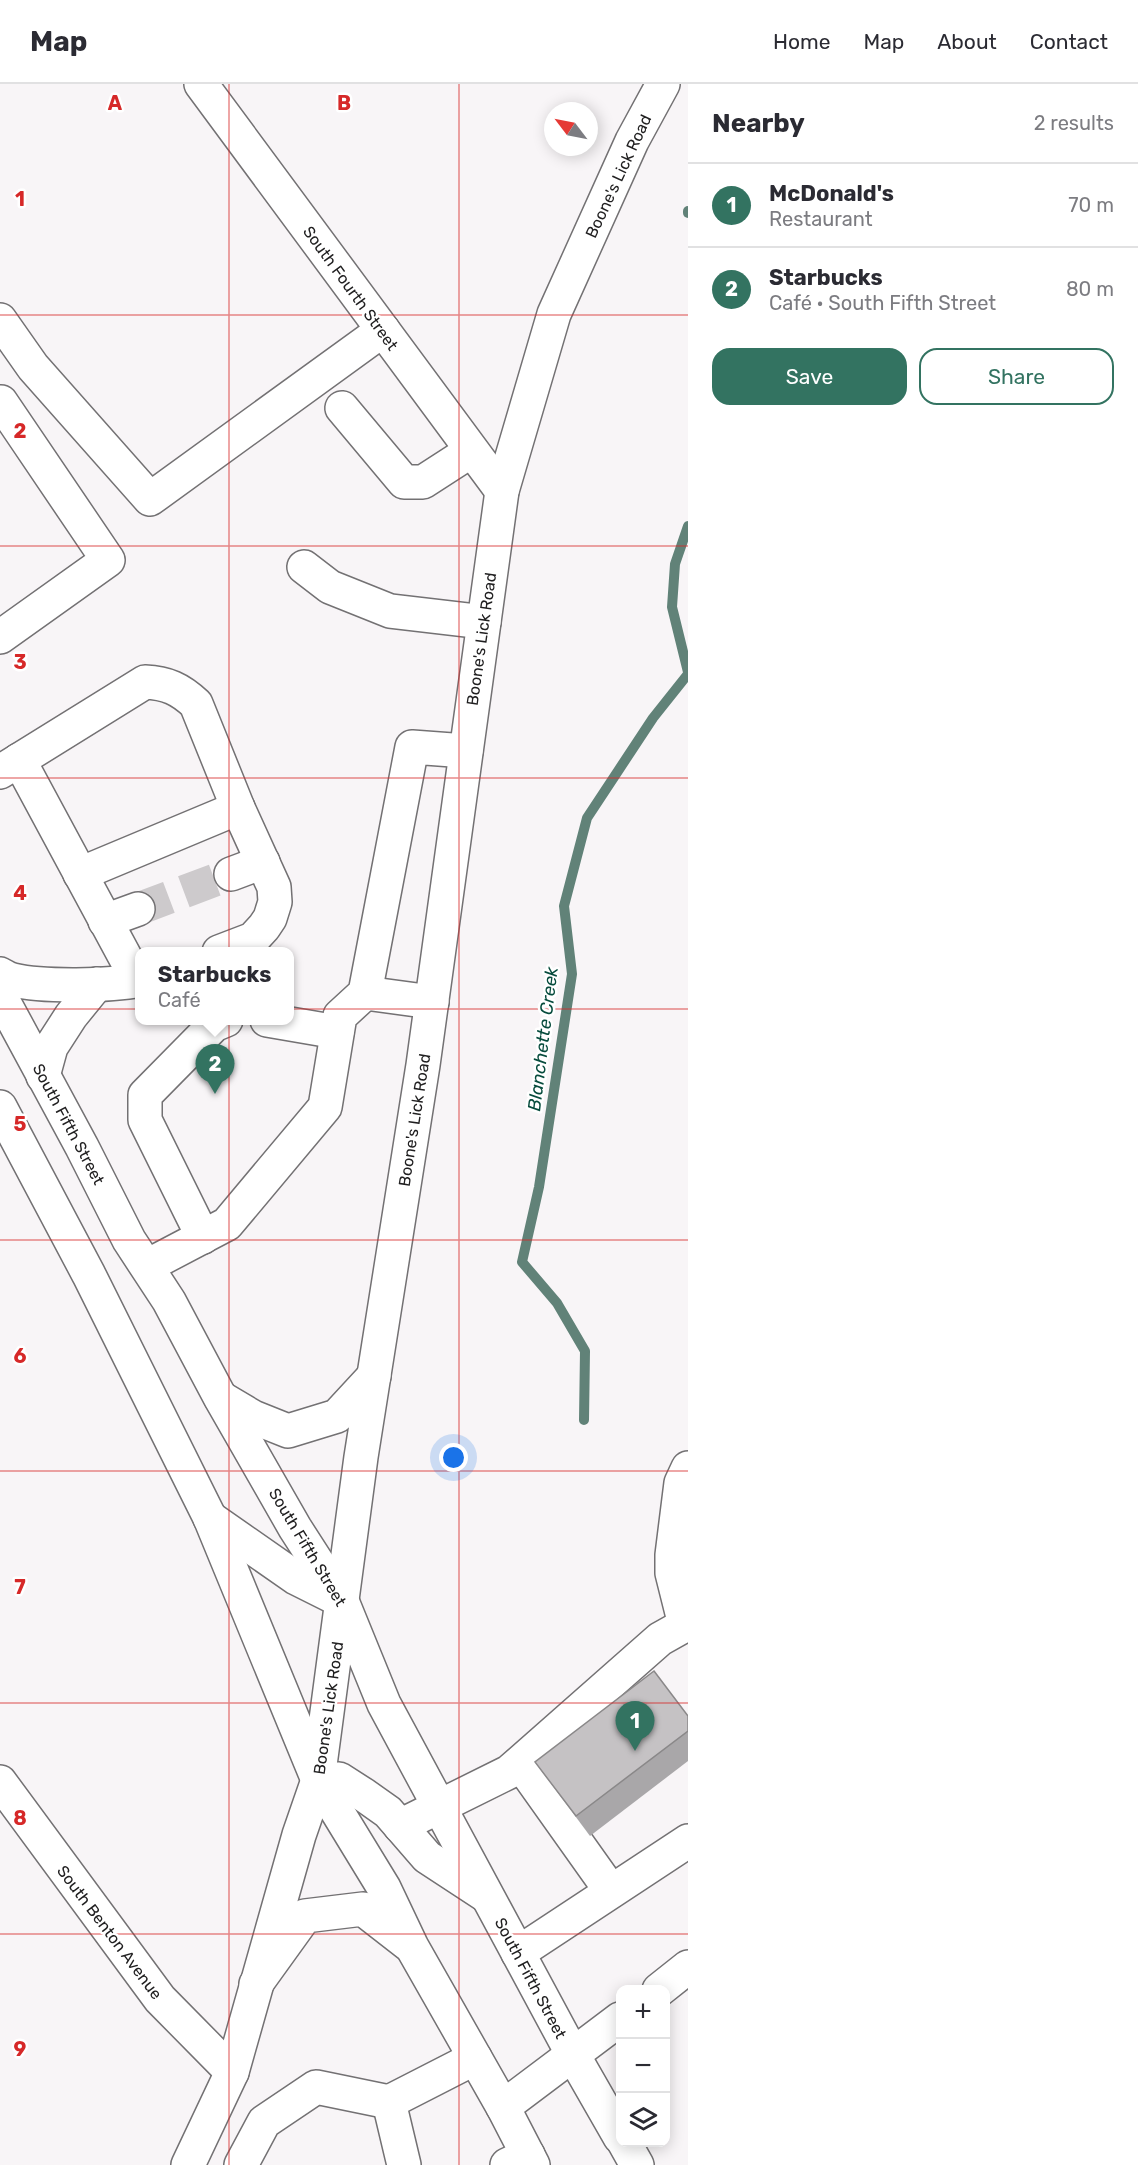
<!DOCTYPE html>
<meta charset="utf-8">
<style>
body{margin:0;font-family:Rubik,sans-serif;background:#f2f2f3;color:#2b2b33}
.controls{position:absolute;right:18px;bottom:18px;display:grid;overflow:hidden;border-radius:12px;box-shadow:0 3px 15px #0003}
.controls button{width:54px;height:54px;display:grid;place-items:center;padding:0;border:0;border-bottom:2px solid #e1e1e2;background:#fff;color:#2b2b33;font:30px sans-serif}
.compass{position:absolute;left:544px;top:18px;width:54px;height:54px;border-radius:50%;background:#fff;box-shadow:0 3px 15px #0003;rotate:302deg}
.you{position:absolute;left:454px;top:1374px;width:21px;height:21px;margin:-15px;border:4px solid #fff;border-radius:50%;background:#1a73e8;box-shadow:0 0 0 9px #1a73e833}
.badge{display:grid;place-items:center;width:39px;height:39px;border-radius:50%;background:#337361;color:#fff;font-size:20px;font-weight:700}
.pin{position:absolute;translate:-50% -50px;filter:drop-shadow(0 2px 3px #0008)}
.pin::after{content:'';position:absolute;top:32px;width:21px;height:18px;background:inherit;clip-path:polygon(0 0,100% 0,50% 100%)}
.popup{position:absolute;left:135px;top:863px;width:159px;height:78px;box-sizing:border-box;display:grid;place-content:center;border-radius:12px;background:#fff;filter:drop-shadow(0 2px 4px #0005);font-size:20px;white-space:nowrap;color:#7c7c81}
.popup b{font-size:22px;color:#2b2b33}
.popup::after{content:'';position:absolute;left:50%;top:100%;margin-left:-12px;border:12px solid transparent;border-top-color:#fff}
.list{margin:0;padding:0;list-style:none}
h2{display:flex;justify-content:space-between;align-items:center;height:78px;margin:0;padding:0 24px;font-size:26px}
h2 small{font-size:20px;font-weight:400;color:#7c7c81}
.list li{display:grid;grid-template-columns:39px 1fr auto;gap:18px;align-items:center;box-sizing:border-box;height:84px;padding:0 24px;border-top:2px solid #e1e1e2}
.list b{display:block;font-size:22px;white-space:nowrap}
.list p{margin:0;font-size:20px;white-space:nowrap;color:#7c7c81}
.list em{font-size:20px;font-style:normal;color:#7c7c81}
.actions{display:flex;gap:12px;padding:18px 24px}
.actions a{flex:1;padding:14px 0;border:2px solid #337361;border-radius:18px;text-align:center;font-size:21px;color:#337361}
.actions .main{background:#337361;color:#fff}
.icon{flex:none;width:33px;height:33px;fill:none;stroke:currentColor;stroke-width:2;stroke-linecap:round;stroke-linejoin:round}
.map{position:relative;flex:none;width:688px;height:2081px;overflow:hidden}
header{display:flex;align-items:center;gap:36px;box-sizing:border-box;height:84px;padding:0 30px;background:#fff;border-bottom:2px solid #e1e1e2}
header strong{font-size:28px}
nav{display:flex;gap:33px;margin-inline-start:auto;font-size:21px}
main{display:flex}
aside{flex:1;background:#fff}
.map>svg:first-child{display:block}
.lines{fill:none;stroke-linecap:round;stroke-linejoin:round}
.stream{stroke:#618278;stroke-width:10}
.minor-tunnel{stroke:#cdcacc;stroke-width:33;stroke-dasharray:33 16;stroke-linecap:butt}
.minor-casing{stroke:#737173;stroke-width:36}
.major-casing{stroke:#737173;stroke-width:36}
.minor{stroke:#fff;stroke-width:33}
.major{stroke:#fff;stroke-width:33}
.wall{fill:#a9a7a9}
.building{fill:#c5c2c4;stroke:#8a8889;stroke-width:1.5}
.grid{fill:none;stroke:#d62828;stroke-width:1.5;stroke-opacity:0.55}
.labels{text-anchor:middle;stroke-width:5;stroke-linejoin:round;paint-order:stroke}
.street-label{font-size:16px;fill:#212021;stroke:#fff}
.water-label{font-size:18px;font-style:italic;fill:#074c3d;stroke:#fff}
.grid-label{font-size:20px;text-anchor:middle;font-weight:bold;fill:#d62828;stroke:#fff;stroke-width:5;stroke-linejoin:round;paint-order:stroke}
</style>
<header>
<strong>Map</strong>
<nav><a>Home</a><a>Map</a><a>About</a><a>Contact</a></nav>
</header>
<main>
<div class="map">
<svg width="688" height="2081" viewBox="0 0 688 2081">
<rect width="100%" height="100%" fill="#f8f5f7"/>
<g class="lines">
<g class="stream">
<path d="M 688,127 L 688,129"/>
<path d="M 688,442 L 675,480 L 672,523 L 688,588"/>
<path d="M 584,1336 L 585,1267 L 557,1219 L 522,1178 L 539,1103 L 572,890 L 564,822 L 587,734 L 653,634 L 688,590"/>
</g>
<path class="minor-tunnel" d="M 138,825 L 231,790"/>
<defs>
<g id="minor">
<path d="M 201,0 L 502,407"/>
<path d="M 0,236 L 33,283 L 150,415 L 383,246"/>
<path d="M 0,319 L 1,318 L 108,476 L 0,553"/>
<path d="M 342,324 L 404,398 L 423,398 L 471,367"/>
<path d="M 304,483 L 330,503 L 390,527 L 484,538"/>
<path d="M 19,676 L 138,897"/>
<path d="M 0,688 L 145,598 C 167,599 180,605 196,620 L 238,724 L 274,803 L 275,818 L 270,834 L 264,843 L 253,855 L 219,868"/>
<path d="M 80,790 L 238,724"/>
<path d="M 231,790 L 263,778"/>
<path d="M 105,837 L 138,825"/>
<path d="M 0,890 C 4,892 8,895 13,896 C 42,903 110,902 140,896"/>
<path d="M 365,909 L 432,918"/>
<path d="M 267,936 L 337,948"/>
<path d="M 43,992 L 51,963 L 71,932 L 97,900"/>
<path d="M 203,1153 L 145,1036 L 145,1011 L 214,941 L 226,936"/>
<path d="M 147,1182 L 227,1140 L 325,1023 L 340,932 L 365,909 L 412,663 L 466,667"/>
<path d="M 685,1541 L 672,1489 L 672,1471 L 681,1399 L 688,1384"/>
<path d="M 520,1679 L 611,1807"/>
<path d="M 0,1698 L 160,1915 L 232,1988"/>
<path d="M 400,1742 L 509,1688 L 660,1555 L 685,1541 L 688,1542"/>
<path d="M 518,1869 L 688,1757"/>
<path d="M 659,1906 L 688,1883"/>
<path d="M 503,2023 L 620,1935"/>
<path d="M 188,2081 L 232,1988 L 299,1751 L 318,1696 L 361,1373 L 423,981 L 502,407 L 554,230 L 632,57 L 663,0"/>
<path d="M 241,2081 L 264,2038 L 316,2003 L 389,2018"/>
<path d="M 404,2081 L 389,2018 L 475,1974"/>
<path d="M 507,2081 L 528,2071"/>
</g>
<g id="major">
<path d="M 0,911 L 82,1063 L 129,1156 L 169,1217 L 220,1313 L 295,1444 L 342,1517 L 384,1620 L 573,1971 L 620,2053"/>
<path d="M 0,1023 L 89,1191 L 210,1434 L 318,1696 L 384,1804 L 412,1863 L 503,2023 L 533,2081"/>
<path d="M 221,1314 L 253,1333 L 288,1347 L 337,1332 L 374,1292"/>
<path d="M 210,1434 L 296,1494 L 342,1517"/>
<path d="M 318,1696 L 339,1695 L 364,1711 L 388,1728 L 427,1773 L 485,1811"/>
<path d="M 256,1900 L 305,1832 L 363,1825 L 408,1860"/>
<path d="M 624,2058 L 637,2081"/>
</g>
</defs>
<use href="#minor" class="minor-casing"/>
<use href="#major" class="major-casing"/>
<use href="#minor" class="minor"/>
<use href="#major" class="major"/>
</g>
<path class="wall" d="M 688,1632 L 688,1677 L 590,1752 L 535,1678 Z"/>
<path class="building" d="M 654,1587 L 688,1632 L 688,1647 L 576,1732 L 535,1678 Z"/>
<path class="grid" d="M 229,0 L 229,2081M 459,0 L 459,2081M 0,231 L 688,231M 0,462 L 688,462M 0,694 L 688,694M 0,925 L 688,925M 0,1156 L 688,1156M 0,1387 L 688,1387M 0,1619 L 688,1619M 0,1850 L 688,1850"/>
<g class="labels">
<g class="street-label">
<text transform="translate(618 92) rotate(-65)" y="6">Boone's Lick Road</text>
<text transform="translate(351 204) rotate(54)" y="6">South Fourth Street</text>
<text transform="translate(481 555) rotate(-82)" y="6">Boone's Lick Road</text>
<text transform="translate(414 1036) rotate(-81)" y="6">Boone's Lick Road</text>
<text transform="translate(69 1040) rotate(62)" y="6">South Fifth Street</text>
<text transform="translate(308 1463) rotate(59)" y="6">South Fifth Street</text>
<text transform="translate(328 1624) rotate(-82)" y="6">Boone's Lick Road</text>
<text transform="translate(110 1848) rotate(53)" y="6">South Benton Avenue</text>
<text transform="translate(531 1894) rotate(62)" y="6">South Fifth Street</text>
</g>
<g class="water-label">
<text transform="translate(543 955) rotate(-83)" y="6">Blanchette Creek</text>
</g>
</g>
<g class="grid-label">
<text x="115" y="26">A</text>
<text x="344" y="26">B</text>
<text x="20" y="122">1</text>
<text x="20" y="354">2</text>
<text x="20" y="585">3</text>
<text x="20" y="816">4</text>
<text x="20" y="1047">5</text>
<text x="20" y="1279">6</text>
<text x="20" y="1510">7</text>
<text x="20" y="1741">8</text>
<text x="20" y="1972">9</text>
</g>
</svg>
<div class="controls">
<button>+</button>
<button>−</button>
<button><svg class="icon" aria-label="layers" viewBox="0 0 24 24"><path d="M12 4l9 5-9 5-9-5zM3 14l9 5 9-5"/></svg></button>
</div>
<svg class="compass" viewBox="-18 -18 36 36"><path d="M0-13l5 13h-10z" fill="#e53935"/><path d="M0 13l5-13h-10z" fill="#7c7c81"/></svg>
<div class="you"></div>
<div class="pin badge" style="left:635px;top:1667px">1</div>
<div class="pin badge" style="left:215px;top:1010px">2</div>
<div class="popup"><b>Starbucks</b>Café</div>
</div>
<aside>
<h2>Nearby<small>2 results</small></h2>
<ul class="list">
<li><span class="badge">1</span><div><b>McDonald's</b><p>Restaurant</p></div><em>70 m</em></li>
<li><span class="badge">2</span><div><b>Starbucks</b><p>Café · South Fifth Street</p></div><em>80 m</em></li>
</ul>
<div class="actions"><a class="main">Save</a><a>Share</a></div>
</aside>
</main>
